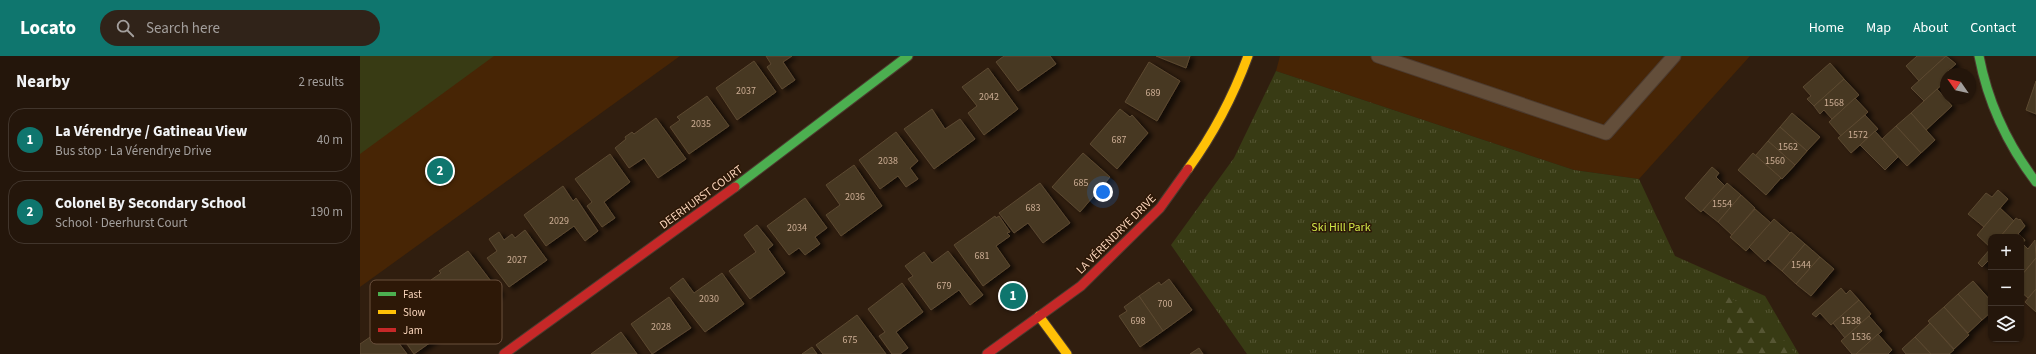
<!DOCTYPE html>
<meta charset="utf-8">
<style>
body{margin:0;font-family:"Source Sans 3",sans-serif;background:#302319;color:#f1f3f6}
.controls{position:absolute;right:12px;bottom:12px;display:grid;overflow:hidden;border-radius:8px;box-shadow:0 1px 3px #0004}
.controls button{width:36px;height:36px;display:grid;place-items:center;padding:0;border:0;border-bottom:1px solid #41352c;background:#24160b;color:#f1f3f6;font:20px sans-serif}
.compass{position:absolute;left:1580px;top:12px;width:36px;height:36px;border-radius:50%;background:#24160b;box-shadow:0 1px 3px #0004;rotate:304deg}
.you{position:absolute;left:743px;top:136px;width:14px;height:14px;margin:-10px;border:3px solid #fff;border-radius:50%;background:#1a73e8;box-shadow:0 0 0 6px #1a73e833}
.badge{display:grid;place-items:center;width:26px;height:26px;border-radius:50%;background:#0f766e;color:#fff;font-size:13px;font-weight:700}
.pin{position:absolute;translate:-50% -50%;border:2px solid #fff;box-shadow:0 1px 4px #0006}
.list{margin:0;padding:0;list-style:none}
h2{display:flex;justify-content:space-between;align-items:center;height:52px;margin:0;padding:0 16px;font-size:17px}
h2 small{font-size:13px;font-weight:400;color:#a39f9d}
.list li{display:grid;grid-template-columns:26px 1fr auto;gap:12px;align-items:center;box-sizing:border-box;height:64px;margin:0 8px 8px;padding:0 8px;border:1px solid #41352c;border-radius:16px}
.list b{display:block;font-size:15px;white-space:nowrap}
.list p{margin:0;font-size:13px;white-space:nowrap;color:#a39f9d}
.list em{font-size:13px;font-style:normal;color:#a39f9d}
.icon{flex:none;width:22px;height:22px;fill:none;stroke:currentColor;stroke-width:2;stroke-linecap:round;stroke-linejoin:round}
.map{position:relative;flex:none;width:1676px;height:298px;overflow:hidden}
header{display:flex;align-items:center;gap:24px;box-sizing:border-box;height:56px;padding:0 20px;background:#0f766e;color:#fff}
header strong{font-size:19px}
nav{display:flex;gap:22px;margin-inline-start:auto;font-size:14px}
.search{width:280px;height:36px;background:#302319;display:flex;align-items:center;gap:10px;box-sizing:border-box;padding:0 14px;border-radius:22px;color:#a39f9d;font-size:15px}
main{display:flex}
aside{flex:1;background:#24160b}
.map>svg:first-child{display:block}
.built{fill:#472505}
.grass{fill:url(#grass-tufts)}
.forest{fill:url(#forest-firs)}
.pitch{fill:#383b14}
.building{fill:#473824;stroke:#5c4930;filter:url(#shadow)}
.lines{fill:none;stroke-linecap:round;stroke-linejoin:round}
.lane-casing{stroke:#4c3b2f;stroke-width:15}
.fast-casing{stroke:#4c3b2f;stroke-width:11}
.slow-casing{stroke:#4c3b2f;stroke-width:11}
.jam-casing{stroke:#4c3b2f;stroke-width:11}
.lane{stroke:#634e3a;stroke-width:13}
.fast{stroke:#4caf50;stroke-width:9}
.slow{stroke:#ffc107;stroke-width:9}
.jam{stroke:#c62828;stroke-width:9}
.labels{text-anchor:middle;stroke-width:3;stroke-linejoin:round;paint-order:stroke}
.number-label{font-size:10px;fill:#ccad94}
.street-label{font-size:12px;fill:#f9d4ba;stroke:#2d1807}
.park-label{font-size:12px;fill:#d1e747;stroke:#2d1807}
.key{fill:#2d1807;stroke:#6a503d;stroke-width:1}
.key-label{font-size:11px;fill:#f9d4ba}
</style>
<header>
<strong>Locato</strong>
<div class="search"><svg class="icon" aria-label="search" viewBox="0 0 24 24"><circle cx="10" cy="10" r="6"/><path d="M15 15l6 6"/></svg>Search here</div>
<nav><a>Home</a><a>Map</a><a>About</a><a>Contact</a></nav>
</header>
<main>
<aside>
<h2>Nearby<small>2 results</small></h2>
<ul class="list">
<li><span class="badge">1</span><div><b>La Vérendrye / Gatineau View</b><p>Bus stop · La Vérendrye Drive</p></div><em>40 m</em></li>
<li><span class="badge">2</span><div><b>Colonel By Secondary School</b><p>School · Deerhurst Court</p></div><em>190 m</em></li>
</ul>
</aside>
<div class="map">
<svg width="1676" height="298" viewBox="0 0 1676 298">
<defs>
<pattern id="grass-tufts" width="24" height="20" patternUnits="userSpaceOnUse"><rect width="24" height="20" fill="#383b14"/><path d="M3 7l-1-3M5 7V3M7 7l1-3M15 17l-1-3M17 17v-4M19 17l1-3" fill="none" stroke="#565634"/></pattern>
<pattern id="forest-firs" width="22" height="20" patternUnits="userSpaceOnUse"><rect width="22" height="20" fill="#383b14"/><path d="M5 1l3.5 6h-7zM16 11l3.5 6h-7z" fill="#565634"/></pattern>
<filter id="shadow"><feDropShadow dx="4.5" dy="2.5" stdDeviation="2" flood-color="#0009"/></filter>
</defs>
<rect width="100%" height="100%" fill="#301e0f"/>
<g class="built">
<path d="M 0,0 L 320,0 L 0,231 Z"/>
<path d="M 920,0 L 1390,0 L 1279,123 L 1214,114 L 916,15 Z"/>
</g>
<path class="grass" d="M 916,15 L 1214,114 L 1279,123 L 1315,200 L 1405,240 L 1439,298 L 887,298 L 811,189 L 874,102 Z"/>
<path class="forest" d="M 1364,238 L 1402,261 L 1436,298 L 1371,298 Z"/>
<path class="pitch" d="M 0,0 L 134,0 L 0,98 Z"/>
<g class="building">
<path d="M 406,0 L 432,0 L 423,6 L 435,24 L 422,33 L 407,11 L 411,8 Z"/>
<path d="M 644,0 L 690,0 L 696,8 L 658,35 L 636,6 Z"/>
<path d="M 796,0 L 830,0 L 826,12 Z"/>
<path d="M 1557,0 L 1586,0 L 1559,25 L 1546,10 Z"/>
<path d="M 1586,0 L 1596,8 L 1588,15 L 1591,18 L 1586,18 L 1586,25 L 1564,45 L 1551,32 Z"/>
<path d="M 394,5 L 416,36 L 377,64 L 356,32 Z"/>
<path d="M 789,6 L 820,25 L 797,65 L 765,46 Z"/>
<path d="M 1470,7 L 1484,23 L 1454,50 L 1447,43 L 1451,40 L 1443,31 Z"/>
<path d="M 628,12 L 658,53 L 624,79 L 608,57 L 617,50 L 602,31 Z"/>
<path d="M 1484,23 L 1499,39 L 1472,63 L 1464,54 L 1460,58 L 1454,50 Z"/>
<path d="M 1676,25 L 1676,58 L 1666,54 Z"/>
<path d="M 1577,33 L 1592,50 L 1566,74 L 1551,57 Z"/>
<path d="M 347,40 L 369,70 L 329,98 L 310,71 L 320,64 L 317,61 Z"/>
<path d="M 1495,42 L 1508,56 L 1481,80 L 1469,66 Z"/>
<path d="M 572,53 L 585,73 L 600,63 L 615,83 L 574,113 L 544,73 Z"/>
<path d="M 760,53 L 770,61 L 772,59 L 788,77 L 757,113 L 730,88 Z"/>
<path d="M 1432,57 L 1460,81 L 1447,95 L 1420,71 Z"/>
<path d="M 1551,57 L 1575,84 L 1561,97 L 1536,70 Z"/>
<path d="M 1505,59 L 1518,73 L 1491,97 L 1478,82 Z"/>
<path d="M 296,62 L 326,103 L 298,122 L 284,102 L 269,112 L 255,92 L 266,83 L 265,81 L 272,76 L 274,78 Z"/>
<path d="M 1536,70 L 1561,97 L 1547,110 L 1522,83 Z"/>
<path d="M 1420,71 L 1447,95 L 1435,109 L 1408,85 Z"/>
<path d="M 1515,75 L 1538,101 L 1525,114 L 1500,89 Z"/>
<path d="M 536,76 L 558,105 L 550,112 L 558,123 L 546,131 L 538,120 L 520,133 L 499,104 Z"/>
<path d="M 1408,85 L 1435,109 L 1422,123 L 1395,100 Z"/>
<path d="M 723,97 L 750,121 L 720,156 L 692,131 Z"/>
<path d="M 1393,97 L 1421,122 L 1406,139 L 1378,114 Z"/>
<path d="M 250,98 L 270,126 L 244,146 L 255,162 L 242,171 L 227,150 L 232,146 L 215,123 Z"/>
<path d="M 494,109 L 522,150 L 481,180 L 466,159 L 480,149 L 466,129 Z"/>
<path d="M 1352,111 L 1359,117 L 1356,121 L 1365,130 L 1341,156 L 1325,142 Z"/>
<path d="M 680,127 L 710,167 L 683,187 L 668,167 L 654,177 L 639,157 Z"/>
<path d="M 1367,127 L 1381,139 L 1358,166 L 1343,154 Z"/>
<path d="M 203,130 L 213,145 L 216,142 L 238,175 L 225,185 L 214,170 L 186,190 L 164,159 Z"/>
<path d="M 1638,134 L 1648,143 L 1624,171 L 1608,158 L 1626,137 L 1632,141 Z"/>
<path d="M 1381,139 L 1395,152 L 1372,179 L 1358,166 Z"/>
<path d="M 445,142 L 467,172 L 455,181 L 460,188 L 445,199 L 439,192 L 429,199 L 407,170 Z"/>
<path d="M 1640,152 L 1654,165 L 1640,181 L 1631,181 L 1631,192 L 1617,179 Z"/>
<path d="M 1395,153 L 1411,167 L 1386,195 L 1370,181 Z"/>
<path d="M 635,160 L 636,162 L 639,160 L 650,176 L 647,177 L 650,180 L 636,190 L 650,210 L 623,230 L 594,189 Z"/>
<path d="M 1656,162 L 1659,164 L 1660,163 L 1665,170 L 1658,178 L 1665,184 L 1661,189 L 1661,181 L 1640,181 Z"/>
<path d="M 1414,163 L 1430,177 L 1405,206 L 1389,191 Z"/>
<path d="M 397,169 L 413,189 L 408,193 L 425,217 L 390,243 L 369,215 L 396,196 L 384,179 Z"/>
<path d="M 165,174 L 187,204 L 149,231 L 127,202 L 137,195 L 129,183 L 139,176 L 144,184 L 152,178 L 155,182 Z"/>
<path d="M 1431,176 L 1445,188 L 1422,215 L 1408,203 Z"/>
<path d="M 1675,184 L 1676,202 L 1661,220 L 1661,189 L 1662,187 L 1668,193 Z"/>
<path d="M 1445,188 L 1460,201 L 1436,228 L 1422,215 Z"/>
<path d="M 1631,192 L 1631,204 L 1630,203 L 1622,211 L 1618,207 Z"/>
<path d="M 108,195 L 140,237 L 114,256 L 104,242 L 91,252 L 71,224 L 81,217 L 79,215 Z"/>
<path d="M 588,195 L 623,239 L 610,249 L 599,234 L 571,254 L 548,223 L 553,220 L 545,210 L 564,196 L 572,207 Z"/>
<path d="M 1460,201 L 1474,213 L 1451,240 L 1436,228 Z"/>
<path d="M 1676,202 L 1676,233 L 1668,242 L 1661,236 L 1661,220 Z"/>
<path d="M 362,217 L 384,248 L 345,276 L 310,232 L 323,222 L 334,237 Z"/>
<path d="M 809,223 L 832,254 L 803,275 L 779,240 L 799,226 L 801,229 Z"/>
<path d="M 1613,225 L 1631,245 L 1631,256 L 1622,264 L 1598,238 Z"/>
<path d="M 542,227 L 563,256 L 536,276 L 548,292 L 540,298 L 532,298 L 519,280 L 525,276 L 508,253 Z"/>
<path d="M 66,228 L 80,248 L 67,258 L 81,279 L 54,298 L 25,257 Z"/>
<path d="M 1481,232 L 1486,238 L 1490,234 L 1499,244 L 1471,269 L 1460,257 L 1456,261 L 1452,258 Z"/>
<path d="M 1676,233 L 1676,256 L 1665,246 Z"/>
<path d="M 1598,238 L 1622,264 L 1608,277 L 1584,251 Z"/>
<path d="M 779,240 L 803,275 L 780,291 L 759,260 L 767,255 L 764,251 Z"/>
<path d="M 309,241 L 331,272 L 292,298 L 271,268 Z"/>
<path d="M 1499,244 L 1511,258 L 1485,282 L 1473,267 Z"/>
<path d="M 1584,251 L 1609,279 L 1594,293 L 1568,265 Z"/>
<path d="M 497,259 L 526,298 L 463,298 L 456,289 Z"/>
<path d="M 1509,260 L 1522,275 L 1496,298 L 1492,298 L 1481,285 Z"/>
<path d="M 1570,267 L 1594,294 L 1589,298 L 1571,298 L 1555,281 Z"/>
<path d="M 29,274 L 47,298 L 0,298 L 0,288 L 16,277 L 19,281 Z"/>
<path d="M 261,276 L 277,298 L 231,298 Z"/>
<path d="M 1518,278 L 1532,294 L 1528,298 L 1496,298 Z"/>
<path d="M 1555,281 L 1571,298 L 1546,298 L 1542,293 Z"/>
<path d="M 452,291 L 457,298 L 442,298 Z"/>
<path d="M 839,292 L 843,298 L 830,298 Z"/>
</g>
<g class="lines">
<defs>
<path id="lane" d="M 1018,0 L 1246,77 L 1314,0"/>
<g id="fast">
<path d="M 1619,0 C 1628,47 1647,88 1676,126"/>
<path d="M 375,131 L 548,0"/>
</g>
<g id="slow">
<path d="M 828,113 C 852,80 874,38 888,0"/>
<path d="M 679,260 L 707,298"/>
</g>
<g id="jam">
<path d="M 144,298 L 375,131"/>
<path d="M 627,298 L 721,230 L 800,152 L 828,113"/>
</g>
</defs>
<use href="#lane" class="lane-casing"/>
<use href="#fast" class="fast-casing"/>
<use href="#slow" class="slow-casing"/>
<use href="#jam" class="jam-casing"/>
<use href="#lane" class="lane"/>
<use href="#fast" class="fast"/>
<use href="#slow" class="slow"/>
<use href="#jam" class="jam"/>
</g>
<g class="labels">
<g class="number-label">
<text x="386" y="38">2037</text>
<text x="793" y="40">689</text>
<text x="629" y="44">2042</text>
<text x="1474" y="50">1568</text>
<text x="341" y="71">2035</text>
<text x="1498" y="82">1572</text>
<text x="759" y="87">687</text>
<text x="1428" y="94">1562</text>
<text x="528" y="108">2038</text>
<text x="1415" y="108">1560</text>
<text x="721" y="130">685</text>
<text x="495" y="144">2036</text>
<text x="1362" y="151">1554</text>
<text x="673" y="155">683</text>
<text x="199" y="168">2029</text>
<text x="437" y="175">2034</text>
<text x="622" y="203">681</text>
<text x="157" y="207">2027</text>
<text x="1441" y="212">1544</text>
<text x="584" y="233">679</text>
<text x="349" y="246">2030</text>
<text x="805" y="251">700</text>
<text x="778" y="268">698</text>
<text x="1491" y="268">1538</text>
<text x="301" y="274">2028</text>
<text x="1501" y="284">1536</text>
<text x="490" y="287">675</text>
</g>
<g class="street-label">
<text transform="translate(341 141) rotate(-36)" y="4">DEERHURST COURT</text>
<text transform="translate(756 178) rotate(-45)" y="4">LA VÉRENDRYE DRIVE</text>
</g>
<g class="park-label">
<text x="981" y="175">Ski Hill Park</text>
</g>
</g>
<rect x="10" y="224" width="132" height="64" rx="6" class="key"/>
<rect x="18" y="236" width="18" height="4" fill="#4caf50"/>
<rect x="18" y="254" width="18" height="4" fill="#ffc107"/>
<rect x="18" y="272" width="18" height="4" fill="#c62828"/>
<g class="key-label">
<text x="43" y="242">Fast</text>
<text x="43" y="260">Slow</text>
<text x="43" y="278">Jam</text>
</g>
</svg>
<div class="controls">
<button>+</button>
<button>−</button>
<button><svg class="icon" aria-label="layers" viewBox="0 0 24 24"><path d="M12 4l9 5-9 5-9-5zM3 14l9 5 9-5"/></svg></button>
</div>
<svg class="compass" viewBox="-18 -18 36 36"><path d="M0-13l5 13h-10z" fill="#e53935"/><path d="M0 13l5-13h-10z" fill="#a39f9d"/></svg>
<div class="you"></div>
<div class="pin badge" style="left:653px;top:240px">1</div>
<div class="pin badge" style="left:80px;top:115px">2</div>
</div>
</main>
